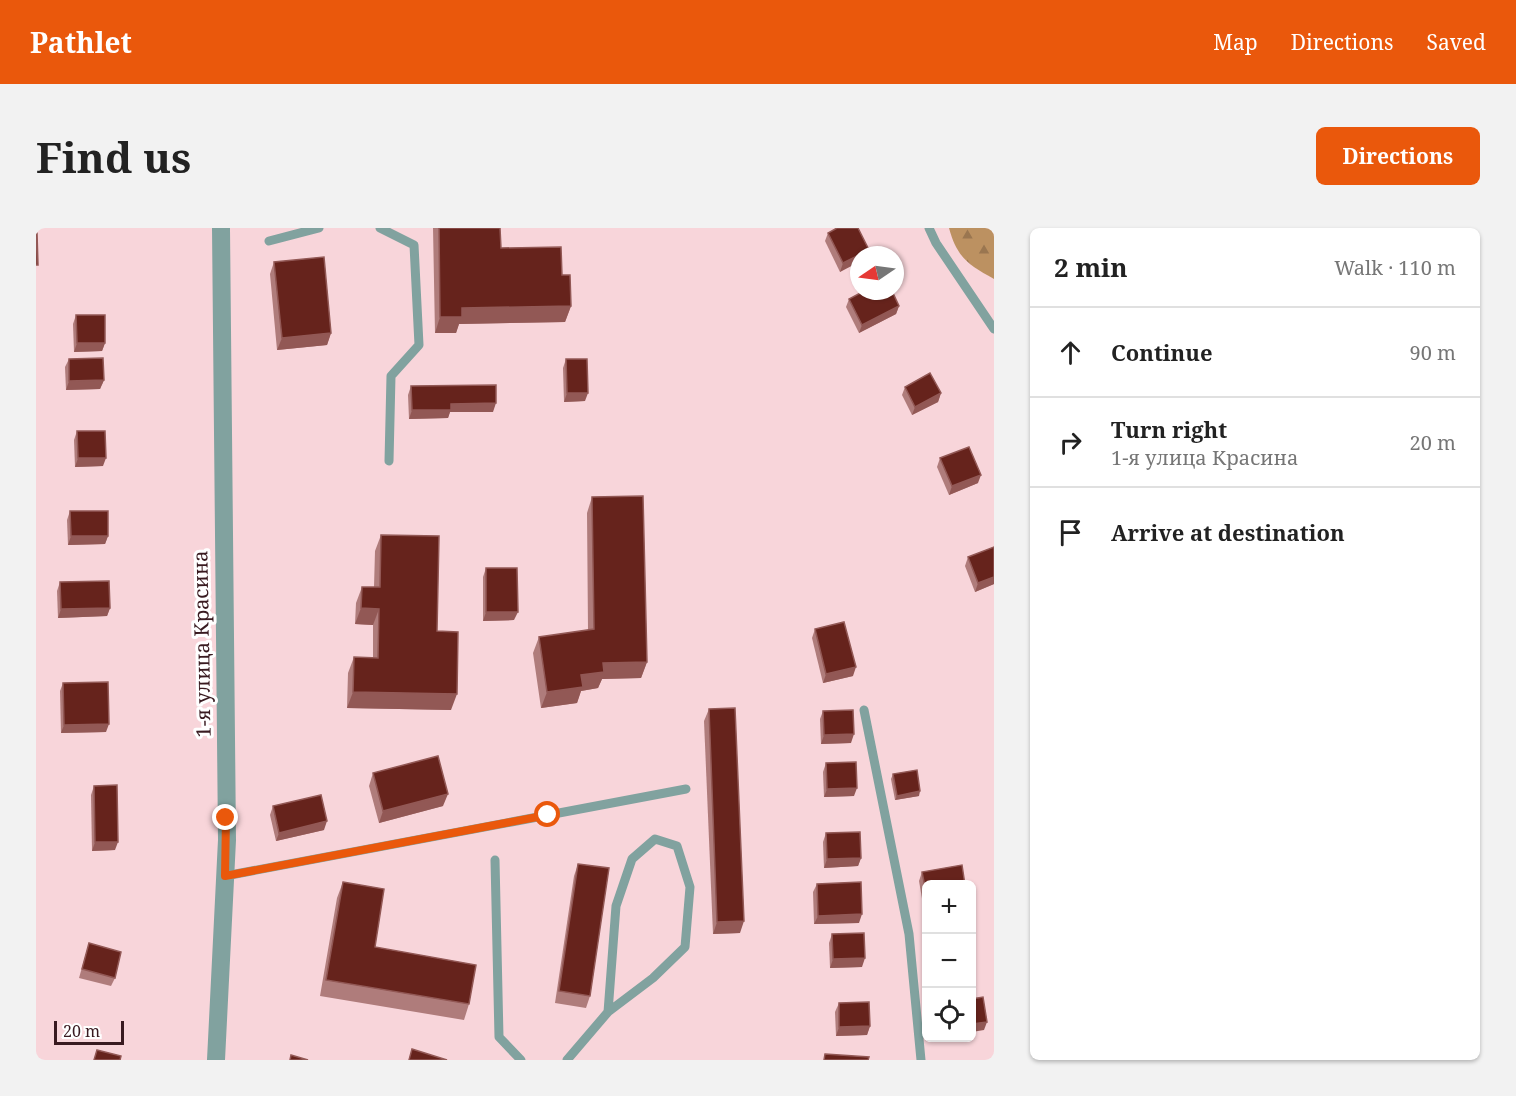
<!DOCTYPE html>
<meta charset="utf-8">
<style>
body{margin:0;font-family:"Noto Serif",serif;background:#f2f2f2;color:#222}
.controls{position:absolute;right:18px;bottom:18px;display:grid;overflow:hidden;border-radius:9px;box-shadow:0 2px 4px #0004}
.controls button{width:54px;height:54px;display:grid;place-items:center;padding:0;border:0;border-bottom:2px solid #e0e0e0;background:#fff;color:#222;font:30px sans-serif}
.compass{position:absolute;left:814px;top:18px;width:54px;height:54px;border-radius:50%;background:#fff;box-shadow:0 2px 4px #0004;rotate:257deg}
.scale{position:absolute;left:18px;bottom:15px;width:70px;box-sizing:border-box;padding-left:6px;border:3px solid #391a20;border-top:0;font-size:16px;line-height:21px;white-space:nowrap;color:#391a20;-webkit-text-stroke:4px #fff;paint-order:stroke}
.stop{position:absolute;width:18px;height:18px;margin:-14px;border:4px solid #ea580c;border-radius:50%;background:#fff}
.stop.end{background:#ea580c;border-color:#fff;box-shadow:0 2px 6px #0008}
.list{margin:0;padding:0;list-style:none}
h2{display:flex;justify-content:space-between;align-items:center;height:78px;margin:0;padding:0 24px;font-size:26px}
h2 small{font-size:20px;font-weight:400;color:#767676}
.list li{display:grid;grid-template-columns:39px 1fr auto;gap:18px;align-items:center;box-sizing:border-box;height:90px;padding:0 24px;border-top:2px solid #e0e0e0}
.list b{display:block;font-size:22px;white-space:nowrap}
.list p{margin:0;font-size:20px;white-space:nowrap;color:#767676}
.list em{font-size:20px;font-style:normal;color:#767676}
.icon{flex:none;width:33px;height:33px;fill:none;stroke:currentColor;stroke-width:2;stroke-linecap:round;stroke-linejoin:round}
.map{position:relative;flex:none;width:958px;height:832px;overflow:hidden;border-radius:9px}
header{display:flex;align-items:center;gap:36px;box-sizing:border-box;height:84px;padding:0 30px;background:#ea580c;color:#fff}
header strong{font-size:28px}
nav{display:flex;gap:33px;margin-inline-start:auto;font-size:21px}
.intro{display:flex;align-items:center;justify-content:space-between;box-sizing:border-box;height:144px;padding:0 36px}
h1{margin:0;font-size:42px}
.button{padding:15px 27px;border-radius:9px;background:#ea580c;color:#fff;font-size:21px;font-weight:700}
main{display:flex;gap:36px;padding:0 36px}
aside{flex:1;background:#fff;border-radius:9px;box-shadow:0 2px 4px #0004}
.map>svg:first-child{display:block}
.forest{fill:url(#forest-firs)}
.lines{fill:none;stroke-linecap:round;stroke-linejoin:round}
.lane{stroke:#81a29f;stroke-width:9}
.street{stroke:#81a29f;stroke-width:18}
.wall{fill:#af7c7b}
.shaded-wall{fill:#925855}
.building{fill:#66231c;stroke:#925855;stroke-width:1.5}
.route{stroke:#ea580c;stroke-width:8}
.labels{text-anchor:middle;stroke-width:6;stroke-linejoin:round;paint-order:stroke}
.street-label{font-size:20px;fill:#391a20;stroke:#fff}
</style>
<header>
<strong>Pathlet</strong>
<nav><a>Map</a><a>Directions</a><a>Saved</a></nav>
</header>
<div class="intro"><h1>Find us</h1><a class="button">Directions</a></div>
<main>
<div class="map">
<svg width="958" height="832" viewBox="0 0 958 832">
<defs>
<pattern id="forest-firs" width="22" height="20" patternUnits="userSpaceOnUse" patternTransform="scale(1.5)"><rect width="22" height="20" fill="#bc9161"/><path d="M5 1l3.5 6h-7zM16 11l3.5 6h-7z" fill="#9a7650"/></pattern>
</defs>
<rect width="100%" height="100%" fill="#f8d5da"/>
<path class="forest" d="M 913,0 L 958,0 L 958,51 C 933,37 921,30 913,0 Z"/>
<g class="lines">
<g class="lane">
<path d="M 344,0 L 378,17 L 383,117 L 355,148 L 353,233"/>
<path d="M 893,0 L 900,15 L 958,101"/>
<path d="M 233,13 L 283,0"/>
<path d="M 828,482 L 873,706 L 885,832"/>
<path d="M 459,632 L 463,809 L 485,832"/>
<path d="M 189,648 L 650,561"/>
<path d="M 531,832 L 572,784 L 617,750 L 649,719 L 654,659 L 641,618 L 619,611 L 596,631 L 580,678 L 572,784"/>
</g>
<path class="street" d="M 180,832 L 191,612 L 185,0"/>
</g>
<g class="wall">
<path d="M 397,0 L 464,0 L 465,20 L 526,47 L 535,78 L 529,94 L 423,96 L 420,105 L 399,105 Z"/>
<path d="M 792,5 L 833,22 L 804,44 L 789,13 Z"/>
<path d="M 238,34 L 295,105 L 291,117 L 241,122 L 234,46 Z"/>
<path d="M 813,71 L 863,78 L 860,86 L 823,105 L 810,79 Z"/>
<path d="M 40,87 L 69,115 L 66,123 L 38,124 L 37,96 Z"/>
<path d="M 33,131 L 68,152 L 64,161 L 30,162 L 29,139 Z"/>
<path d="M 530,131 L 549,173 L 528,174 L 527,140 Z"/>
<path d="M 375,158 L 457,184 L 414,184 L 412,190 L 373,191 L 372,167 Z"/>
<path d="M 869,159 L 905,165 L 902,174 L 876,187 L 866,167 Z"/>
<path d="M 41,203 L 67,238 L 39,239 L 38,212 Z"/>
<path d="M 904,230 L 942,255 L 913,267 L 901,239 Z"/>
<path d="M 556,269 L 611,434 L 605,450 L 566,451 L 562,460 L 545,463 L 541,475 L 505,480 L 497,425 L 503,409 L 552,402 L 551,285 Z"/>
<path d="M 34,283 L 72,308 L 69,316 L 32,317 L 31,292 Z"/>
<path d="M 345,307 L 401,403 L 415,482 L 311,480 L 312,445 L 318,429 L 337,429 L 337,397 L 319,396 L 320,375 L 326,359 L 338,359 L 339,323 Z"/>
<path d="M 958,319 L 958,356 L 939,364 L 929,338 L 932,329 Z"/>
<path d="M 450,340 L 478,392 L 447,393 L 447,349 Z"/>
<path d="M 24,354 L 74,380 L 71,388 L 22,390 L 21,363 Z"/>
<path d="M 779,401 L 817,448 L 787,455 L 776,410 Z"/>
<path d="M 27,455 L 70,504 L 25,505 L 24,463 Z"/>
<path d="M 673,481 L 704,705 L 677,706 L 668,493 Z"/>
<path d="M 787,483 L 815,515 L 785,516 L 784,491 Z"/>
<path d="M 790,535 L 818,568 L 788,569 L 787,544 Z"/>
<path d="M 337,545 L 407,578 L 343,595 L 333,558 Z"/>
<path d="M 857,546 L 883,568 L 859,572 L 855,551 Z"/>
<path d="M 58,558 L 79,622 L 56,623 L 55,567 Z"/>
<path d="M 237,578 L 288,602 L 240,613 L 234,587 Z"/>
<path d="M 790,605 L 825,630 L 822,638 L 788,640 L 787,614 Z"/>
<path d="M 542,636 L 554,768 L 550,780 L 519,775 L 538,648 Z"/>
<path d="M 886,644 L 891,657 L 890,694 L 883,653 Z"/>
<path d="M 307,654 L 339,719 L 433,776 L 428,792 L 284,768 L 301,670 Z"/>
<path d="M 781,656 L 823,695 L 778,696 L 777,664 Z"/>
<path d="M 796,706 L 826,739 L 794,740 L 793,715 Z"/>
<path d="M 53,715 L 79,750 L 75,758 L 43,750 Z"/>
<path d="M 803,775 L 834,798 L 831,807 L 800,808 L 799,784 Z"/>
</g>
<g class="shaded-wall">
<path d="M 833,22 L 831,27 L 824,27 Z"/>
<path d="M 823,27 L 823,34 L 804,44 L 807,35 Z"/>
<path d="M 535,78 L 529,94 L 423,96 L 420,105 L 399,105 L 404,89 L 426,80 Z"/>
<path d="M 863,78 L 860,86 L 823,105 L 826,97 Z"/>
<path d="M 295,105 L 291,117 L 241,122 L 246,110 Z"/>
<path d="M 41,115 L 69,115 L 66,123 L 38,124 Z"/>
<path d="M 68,152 L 64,161 L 30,162 L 33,153 Z"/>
<path d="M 531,165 L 552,165 L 549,173 L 528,174 Z"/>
<path d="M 905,165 L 902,174 L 876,187 L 879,179 Z"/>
<path d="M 460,175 L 457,184 L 414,184 L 412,190 L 373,191 L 376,182 L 415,176 Z"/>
<path d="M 42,230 L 70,230 L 67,238 L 39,239 Z"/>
<path d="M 945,247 L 942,255 L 913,267 L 916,258 Z"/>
<path d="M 35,308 L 72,308 L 69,316 L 32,317 Z"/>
<path d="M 958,349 L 958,356 L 939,364 L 942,355 Z"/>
<path d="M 74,380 L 71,388 L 22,390 L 25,381 Z"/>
<path d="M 325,380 L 343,381 L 337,397 L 319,396 Z"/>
<path d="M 450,384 L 482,384 L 478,392 L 447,393 Z"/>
<path d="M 611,434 L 605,450 L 566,451 L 562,460 L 545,463 L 541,475 L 505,480 L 511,464 L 545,447 L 567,435 Z"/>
<path d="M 820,439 L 817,448 L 787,455 L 790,446 Z"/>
<path d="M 317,464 L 421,466 L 415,482 L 311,480 Z"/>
<path d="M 73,496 L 70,504 L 25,505 L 28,497 Z"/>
<path d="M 818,506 L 815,515 L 785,516 L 788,507 Z"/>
<path d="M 821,560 L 818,568 L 788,569 L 791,561 Z"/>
<path d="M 884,563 L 883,568 L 859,572 L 861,568 Z"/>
<path d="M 412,566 L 407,578 L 343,595 L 347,583 Z"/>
<path d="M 291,593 L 288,602 L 240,613 L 243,605 Z"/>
<path d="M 59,614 L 82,614 L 79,622 L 56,623 Z"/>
<path d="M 825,630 L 822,638 L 788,640 L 791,631 Z"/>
<path d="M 826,686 L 823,695 L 778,696 L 782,688 Z"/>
<path d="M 708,693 L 704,705 L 677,706 L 681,694 Z"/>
<path d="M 829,730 L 826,739 L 794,740 L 797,731 Z"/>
<path d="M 951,794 L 948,802 L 936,804 L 936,796 Z"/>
<path d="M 834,798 L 831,807 L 800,808 L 803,799 Z"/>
</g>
<g class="building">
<path d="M 403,0 L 464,0 L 465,20 L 525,19 L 526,47 L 534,47 L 535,78 L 426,80 L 426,89 L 404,89 Z"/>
<path d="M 801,0 L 822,0 L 833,22 L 807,35 L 792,5 Z"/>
<path d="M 0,5 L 1,5 L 2,37 L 0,37 Z"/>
<path d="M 288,29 L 295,105 L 246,110 L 238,34 Z"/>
<path d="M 828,63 L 856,63 L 863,78 L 826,97 L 813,71 Z"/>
<path d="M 40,87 L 69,87 L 69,115 L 41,115 Z"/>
<path d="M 67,130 L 68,152 L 33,153 L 33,131 Z"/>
<path d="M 530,131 L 551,131 L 552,165 L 531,165 Z"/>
<path d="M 894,145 L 905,165 L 879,179 L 869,159 Z"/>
<path d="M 460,157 L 460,175 L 415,176 L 415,182 L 376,182 L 375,158 Z"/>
<path d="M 41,203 L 69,203 L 70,230 L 42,230 Z"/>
<path d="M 933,219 L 945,247 L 916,258 L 904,230 Z"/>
<path d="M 607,268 L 611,434 L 567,435 L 568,444 L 545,447 L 547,459 L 511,464 L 503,409 L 558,401 L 556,269 Z"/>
<path d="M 34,283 L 72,283 L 72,308 L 35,308 Z"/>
<path d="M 345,307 L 403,308 L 401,403 L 422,404 L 421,466 L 317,464 L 318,429 L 342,430 L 343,381 L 325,380 L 326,359 L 344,359 Z"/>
<path d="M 958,319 L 958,349 L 942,355 L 932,329 Z"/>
<path d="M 450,340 L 481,340 L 482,384 L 450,384 Z"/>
<path d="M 73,353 L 74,380 L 25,381 L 24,354 Z"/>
<path d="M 808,394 L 820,439 L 790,446 L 779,401 Z"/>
<path d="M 72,454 L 73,496 L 28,497 L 27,455 Z"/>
<path d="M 699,480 L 708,693 L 681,694 L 673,481 Z"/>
<path d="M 817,482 L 818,506 L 788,507 L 787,483 Z"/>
<path d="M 402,528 L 412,566 L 347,583 L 337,545 Z"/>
<path d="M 820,534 L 821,560 L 791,561 L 790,535 Z"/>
<path d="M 881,542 L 884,563 L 861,568 L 857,546 Z"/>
<path d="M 81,557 L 82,614 L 59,614 L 58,558 Z"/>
<path d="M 285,567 L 291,593 L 243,605 L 237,578 Z"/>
<path d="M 824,604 L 825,630 L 791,631 L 790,605 Z"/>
<path d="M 542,636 L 573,640 L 554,768 L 523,763 Z"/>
<path d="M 926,637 L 929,657 L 891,657 L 891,669 L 886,644 Z"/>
<path d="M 307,654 L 348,661 L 339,719 L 440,737 L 433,776 L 290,752 Z"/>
<path d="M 825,654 L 826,686 L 782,688 L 781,656 Z"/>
<path d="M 828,705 L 829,730 L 797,731 L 796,706 Z"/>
<path d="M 53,715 L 85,724 L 79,750 L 46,741 Z"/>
<path d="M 947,769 L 951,794 L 936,796 L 936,771 Z"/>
<path d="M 833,774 L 834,798 L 803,799 L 803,775 Z"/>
<path d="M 376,821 L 411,832 L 373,832 Z"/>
<path d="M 61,822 L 85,828 L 84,832 L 58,832 Z"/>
<path d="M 789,826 L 833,829 L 832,832 L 788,832 Z"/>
<path d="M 255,827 L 272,832 L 254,832 Z"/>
</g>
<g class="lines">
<path class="route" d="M 190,590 L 189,648 L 512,587"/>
</g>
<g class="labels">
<g class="street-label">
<text transform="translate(166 416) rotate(-91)" y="7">1-я улица Красина</text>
</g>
</g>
</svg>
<div class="controls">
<button>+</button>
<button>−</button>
<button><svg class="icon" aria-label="locate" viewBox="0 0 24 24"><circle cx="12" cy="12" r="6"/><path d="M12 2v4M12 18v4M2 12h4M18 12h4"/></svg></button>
</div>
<svg class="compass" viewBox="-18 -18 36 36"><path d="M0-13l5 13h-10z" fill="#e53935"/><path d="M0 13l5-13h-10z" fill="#767676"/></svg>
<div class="scale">20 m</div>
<div class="stop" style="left:512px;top:587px"></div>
<div class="stop end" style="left:190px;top:590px"></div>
</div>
<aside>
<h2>2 min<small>Walk · 110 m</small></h2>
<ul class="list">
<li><svg class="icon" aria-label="ahead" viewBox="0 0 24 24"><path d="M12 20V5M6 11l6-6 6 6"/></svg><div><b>Continue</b></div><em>90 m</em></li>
<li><svg class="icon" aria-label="right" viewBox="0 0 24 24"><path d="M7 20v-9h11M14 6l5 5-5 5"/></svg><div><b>Turn right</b><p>1-я улица Красина</p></div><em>20 m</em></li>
<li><svg class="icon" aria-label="arrive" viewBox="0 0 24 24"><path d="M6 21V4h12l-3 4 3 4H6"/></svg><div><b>Arrive at destination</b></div></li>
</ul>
</aside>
</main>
